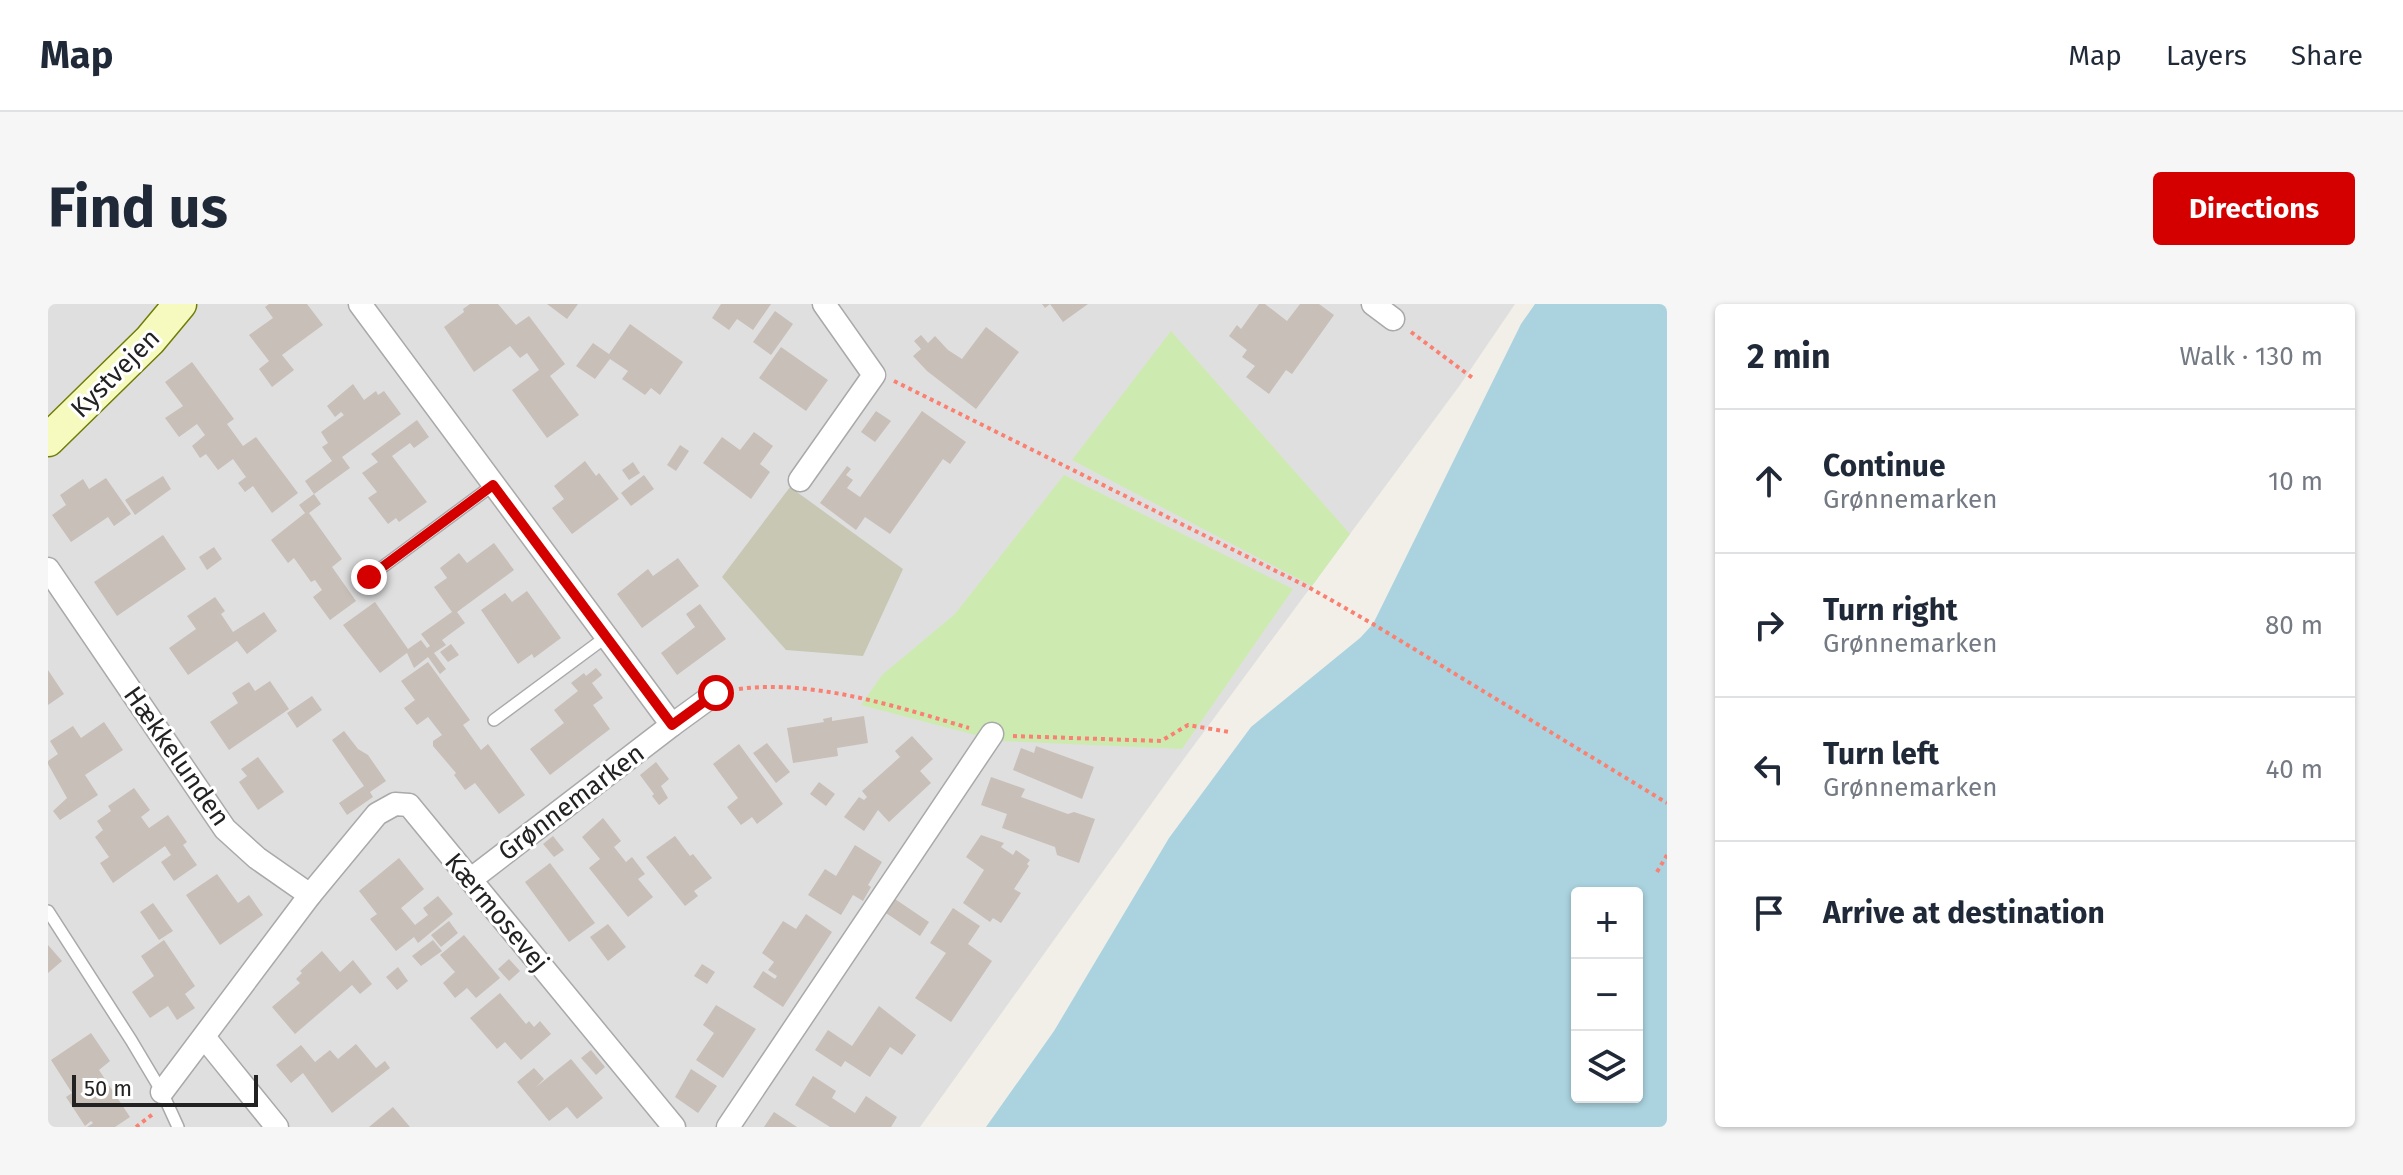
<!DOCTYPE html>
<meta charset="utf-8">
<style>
body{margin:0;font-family:"Fira Sans",sans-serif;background:#f6f6f7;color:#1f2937}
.controls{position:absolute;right:24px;bottom:24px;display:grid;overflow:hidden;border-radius:8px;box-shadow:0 2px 6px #0004}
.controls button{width:72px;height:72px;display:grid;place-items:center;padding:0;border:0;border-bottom:2px solid #e0e1e3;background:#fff;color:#1f2937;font:40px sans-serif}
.scale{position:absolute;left:24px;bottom:20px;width:186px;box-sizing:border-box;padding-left:8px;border:4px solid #222;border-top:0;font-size:22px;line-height:28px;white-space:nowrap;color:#222;-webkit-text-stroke:6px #fff;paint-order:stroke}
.stop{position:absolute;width:24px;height:24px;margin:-18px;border:6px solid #d40000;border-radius:50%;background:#fff}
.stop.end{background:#d40000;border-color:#fff;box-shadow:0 2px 8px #0008}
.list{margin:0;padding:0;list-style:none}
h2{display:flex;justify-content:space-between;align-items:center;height:104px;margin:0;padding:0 32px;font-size:34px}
h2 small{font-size:26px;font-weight:400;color:#747a83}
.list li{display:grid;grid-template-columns:52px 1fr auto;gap:24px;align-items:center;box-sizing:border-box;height:144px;padding:0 32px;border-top:2px solid #e0e1e3}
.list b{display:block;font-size:30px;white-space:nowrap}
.list p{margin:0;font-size:26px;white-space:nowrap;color:#747a83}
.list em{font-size:26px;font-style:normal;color:#747a83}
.icon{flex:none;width:44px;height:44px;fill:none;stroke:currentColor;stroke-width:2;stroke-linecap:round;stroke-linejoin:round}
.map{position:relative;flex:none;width:1619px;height:823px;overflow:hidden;border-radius:8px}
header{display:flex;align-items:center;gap:48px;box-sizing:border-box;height:112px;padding:0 40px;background:#fff;border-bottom:2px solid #e0e1e3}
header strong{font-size:38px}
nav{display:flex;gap:44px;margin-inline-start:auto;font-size:28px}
.intro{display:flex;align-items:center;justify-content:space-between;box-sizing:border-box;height:192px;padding:0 48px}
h1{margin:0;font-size:56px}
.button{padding:20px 36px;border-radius:8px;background:#d40000;color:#fff;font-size:28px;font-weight:700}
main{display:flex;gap:48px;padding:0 48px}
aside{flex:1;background:#fff;border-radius:8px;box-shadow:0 2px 6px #0004}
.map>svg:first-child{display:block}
.residential{fill:#e0dfdf}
.construction{fill:#c7c7b4}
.grass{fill:#cdebb0}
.water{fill:#aad3df;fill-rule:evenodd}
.building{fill:#c7bfb8}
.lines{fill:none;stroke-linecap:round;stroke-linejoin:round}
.lane-casing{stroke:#a9a9a9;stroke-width:14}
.street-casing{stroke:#a9a9a9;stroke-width:25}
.secondary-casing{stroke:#707d05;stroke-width:35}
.path{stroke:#fa8072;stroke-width:4;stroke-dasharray:4 4;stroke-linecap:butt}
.lane{stroke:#fff;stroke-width:11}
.street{stroke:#fff;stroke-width:22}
.secondary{stroke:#f7fabf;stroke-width:32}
.route{stroke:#d40000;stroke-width:10}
.labels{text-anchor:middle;stroke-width:6;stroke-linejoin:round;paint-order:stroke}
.street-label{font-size:26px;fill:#222;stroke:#fff}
</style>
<header>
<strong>Map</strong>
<nav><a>Map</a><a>Layers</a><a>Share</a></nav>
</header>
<div class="intro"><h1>Find us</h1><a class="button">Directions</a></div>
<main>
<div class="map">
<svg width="1619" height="823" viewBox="0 0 1619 823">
<rect width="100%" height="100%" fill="#f2efe9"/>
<path class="residential" d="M 0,0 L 1467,0 L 1412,81 L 1124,471 L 872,823 L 0,823 Z"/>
<path class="construction" d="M 742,183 L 855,265 L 815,352 L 738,346 L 674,273 Z"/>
<g class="grass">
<path d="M 1123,27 L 1302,230 L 1264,282 L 1024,156 Z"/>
<path d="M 1016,171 L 1245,285 L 1134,445 L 950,437 L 813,401 L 834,371 L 907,310 Z"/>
</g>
<path class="water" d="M 1487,0 L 1619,0 L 1619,823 L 938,823 L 1006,727 L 1121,534 L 1203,423 L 1312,334 L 1325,320 L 1473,20 ZM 1529,589 L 1589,589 L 1589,793 L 1529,793 Z"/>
<g class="building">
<path d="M 221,0 L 259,0 L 275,21 L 234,51 L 246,66 L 224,83 L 211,65 L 221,57 L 201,31 L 225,14 L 217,3 Z"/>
<path d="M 422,0 L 450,0 L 468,21 L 481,12 L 517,60 L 502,72 L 531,111 L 499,134 L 464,86 L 491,66 L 479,49 L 472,54 L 462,42 L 426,68 L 396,23 L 416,8 L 415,5 Z"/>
<path d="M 499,0 L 530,0 L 519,15 Z"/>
<path d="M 673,0 L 723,0 L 705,26 L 689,15 L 681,26 L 664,14 Z"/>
<path d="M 994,0 L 1040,0 L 1015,18 L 1002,0 L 997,4 Z"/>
<path d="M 1211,0 L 1217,0 L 1239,17 L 1252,0 L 1271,0 L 1286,11 L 1244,70 L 1238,66 L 1221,90 L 1198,73 L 1207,62 L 1194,53 L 1199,46 L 1181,32 L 1189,21 L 1193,25 Z"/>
<path d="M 727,7 L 745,20 L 723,51 L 705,38 Z"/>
<path d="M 582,20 L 635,58 L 612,91 L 603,84 L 597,91 L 574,75 L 580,67 L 562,55 L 547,75 L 528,62 L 545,39 L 561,50 Z"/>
<path d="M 938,23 L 971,48 L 928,105 L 879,67 L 865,52 L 873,45 L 866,37 L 873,31 L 880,39 L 887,32 L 900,46 L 914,55 Z"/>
<path d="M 733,43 L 780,76 L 758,107 L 711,74 Z"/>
<path d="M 144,58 L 186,115 L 179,120 L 195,142 L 208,133 L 250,189 L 224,209 L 205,182 L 197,188 L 190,179 L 198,173 L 185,155 L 170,166 L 158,150 L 152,154 L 144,142 L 157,131 L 149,120 L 131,133 L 117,114 L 135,102 L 117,78 Z"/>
<path d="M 305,80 L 316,96 L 328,87 L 330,91 L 336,87 L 353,110 L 294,153 L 302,164 L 266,190 L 273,200 L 261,209 L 294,255 L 284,263 L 308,297 L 282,316 L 265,293 L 274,286 L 267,276 L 263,278 L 246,254 L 240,259 L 223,236 L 257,209 L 251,201 L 266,190 L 257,177 L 284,157 L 274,143 L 280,139 L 273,128 L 296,111 L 293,108 L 287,113 L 279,102 Z"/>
<path d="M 828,107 L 843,117 L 827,138 L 813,128 Z"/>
<path d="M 874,107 L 918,138 L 902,160 L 895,155 L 842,230 L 817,213 L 808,226 L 772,199 L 799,162 L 803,165 L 798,171 L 805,176 L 799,184 L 812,193 Z"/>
<path d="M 369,116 L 381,133 L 366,144 L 362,139 L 344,152 L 379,198 L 351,218 L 348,214 L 340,220 L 320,194 L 329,188 L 314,169 L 330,158 L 323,150 Z"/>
<path d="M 706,128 L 725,142 L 712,160 L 722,168 L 703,195 L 655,159 L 674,133 L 692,146 Z"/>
<path d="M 632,141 L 641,147 L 628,167 L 619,161 Z"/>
<path d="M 537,157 L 548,172 L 551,169 L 571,195 L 524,230 L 504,204 L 516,195 L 506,182 Z"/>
<path d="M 585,158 L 592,169 L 581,176 L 574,166 Z"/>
<path d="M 596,171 L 606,185 L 583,202 L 573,189 Z"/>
<path d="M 115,172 L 123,185 L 87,211 L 77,196 Z"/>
<path d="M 58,174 L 83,210 L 66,222 L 60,213 L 23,238 L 4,211 L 18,201 L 12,191 L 35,175 L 41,185 Z"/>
<path d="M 115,231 L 138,265 L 69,312 L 46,278 Z"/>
<path d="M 446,239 L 466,266 L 409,308 L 417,319 L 394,336 L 398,341 L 386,349 L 398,365 L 392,370 L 380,353 L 366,364 L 359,349 L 332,369 L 295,321 L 327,298 L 360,345 L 373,336 L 379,344 L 382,342 L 373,330 L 404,308 L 386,283 L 399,274 L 392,264 L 411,249 L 419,259 Z"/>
<path d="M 166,243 L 174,255 L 159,266 L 151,253 Z"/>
<path d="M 630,254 L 651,282 L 594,324 L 569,290 L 600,265 L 605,272 Z"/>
<path d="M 479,287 L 513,334 L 486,354 L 484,350 L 470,360 L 433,306 L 457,289 L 464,298 Z"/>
<path d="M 167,293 L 177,307 L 173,310 L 185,328 L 216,308 L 229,327 L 199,350 L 189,337 L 140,371 L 121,344 L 148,325 L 139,312 Z"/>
<path d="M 652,300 L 678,335 L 629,371 L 613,349 L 647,323 L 638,310 Z"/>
<path d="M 403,340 L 411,351 L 400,358 L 392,348 Z"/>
<path d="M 380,358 L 422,416 L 415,421 L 433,446 L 440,440 L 477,491 L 451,510 L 427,479 L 417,486 L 406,471 L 408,469 L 385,442 L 385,437 L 394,431 L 380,413 L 369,421 L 356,404 L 367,396 L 353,377 Z"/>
<path d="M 548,364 L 554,371 L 544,379 L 555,394 L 545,401 L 562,425 L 502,471 L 482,445 L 516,419 L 506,406 L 530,387 L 523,379 L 536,369 L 538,372 Z"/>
<path d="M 0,366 L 16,390 L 0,401 Z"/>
<path d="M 222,377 L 241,405 L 181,446 L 162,418 L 190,399 L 184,389 L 201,378 L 207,387 Z"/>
<path d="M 264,392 L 274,406 L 249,424 L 239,409 Z"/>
<path d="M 816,412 L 820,439 L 789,444 L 790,452 L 745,459 L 739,424 L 776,418 L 775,415 L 784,413 L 784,417 Z"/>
<path d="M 56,418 L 75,446 L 37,471 L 50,491 L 12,516 L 5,507 L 19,494 L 0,460 L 0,457 L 10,450 L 2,437 L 25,422 L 33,434 Z"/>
<path d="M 296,427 L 310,445 L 320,451 L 338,477 L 322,488 L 325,493 L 299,511 L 291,499 L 316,482 L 284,436 Z"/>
<path d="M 864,432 L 885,455 L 872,467 L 883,479 L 841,518 L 830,506 L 816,527 L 796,513 L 811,493 L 816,496 L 819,493 L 814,487 L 852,453 L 847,447 Z"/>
<path d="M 719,439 L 742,468 L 728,479 L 705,449 Z"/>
<path d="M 691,440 L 735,500 L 709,520 L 704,513 L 693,521 L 679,503 L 690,494 L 665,460 Z"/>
<path d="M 988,442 L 1046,463 L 1034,495 L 965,466 L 973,444 L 986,449 Z"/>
<path d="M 210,453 L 236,488 L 210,506 L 191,478 L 199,472 L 193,465 Z"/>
<path d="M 608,458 L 621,475 L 613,482 L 620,494 L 611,501 L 604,492 L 606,490 L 592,471 Z"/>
<path d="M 943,473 L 977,485 L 973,493 L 1020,510 L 1026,508 L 1047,515 L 1031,559 L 1009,551 L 1007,543 L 954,524 L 959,510 L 933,501 Z"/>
<path d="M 771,478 L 787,490 L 778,502 L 762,490 Z"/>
<path d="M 86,484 L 102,506 L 93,513 L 101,524 L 120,511 L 139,538 L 135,541 L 149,561 L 126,577 L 113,558 L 123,551 L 117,542 L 65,579 L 52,559 L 61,553 L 47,533 L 55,526 L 49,517 L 63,507 L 60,502 Z"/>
<path d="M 555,514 L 573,537 L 566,543 L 578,558 L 584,553 L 597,570 L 590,575 L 605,593 L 580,613 L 541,564 L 552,555 L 534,533 Z"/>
<path d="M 933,531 L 956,539 L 953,543 L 965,551 L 968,546 L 982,556 L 979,560 L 981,562 L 966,585 L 973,589 L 953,619 L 945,614 L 942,618 L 915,599 L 936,566 L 918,553 Z"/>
<path d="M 505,532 L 516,546 L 506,553 L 495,540 Z"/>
<path d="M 627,532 L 642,552 L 645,550 L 664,574 L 646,587 L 650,592 L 637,602 L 598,553 Z"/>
<path d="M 807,541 L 834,558 L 820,581 L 823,583 L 815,597 L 805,591 L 793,611 L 760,591 L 777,565 L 788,572 Z"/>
<path d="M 351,554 L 376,585 L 353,604 L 367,621 L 380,611 L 375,604 L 390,592 L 405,610 L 370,639 L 366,633 L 348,647 L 322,615 L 329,610 L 311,587 Z"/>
<path d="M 502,559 L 547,619 L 521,638 L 477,578 Z"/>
<path d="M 169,570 L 190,599 L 201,591 L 215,611 L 172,641 L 138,591 Z"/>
<path d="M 847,595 L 881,618 L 872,632 L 838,609 Z"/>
<path d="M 105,599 L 125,627 L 111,636 L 92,608 Z"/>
<path d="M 905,604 L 932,622 L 920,640 L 944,657 L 903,718 L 867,694 L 898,649 L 882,639 Z"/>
<path d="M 758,610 L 784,628 L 735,703 L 705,683 L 715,667 L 727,675 L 729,672 L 720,666 L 726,658 L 714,649 L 735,617 L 748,625 Z"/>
<path d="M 401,617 L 410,629 L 393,643 L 383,631 Z"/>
<path d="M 560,620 L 578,643 L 560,657 L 542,633 Z"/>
<path d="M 416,631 L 452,674 L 428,694 L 419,684 L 407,694 L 395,679 L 407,668 L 392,651 Z"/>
<path d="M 116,636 L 147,682 L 137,690 L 147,704 L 129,716 L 120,702 L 102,714 L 84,688 L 106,672 L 93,652 Z"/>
<path d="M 385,636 L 394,647 L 373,662 L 364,652 Z"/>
<path d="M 0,641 L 14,657 L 0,669 Z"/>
<path d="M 274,647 L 292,668 L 305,656 L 324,680 L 312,690 L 304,681 L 247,730 L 224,703 L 252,679 L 248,675 L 254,669 L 252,667 Z"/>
<path d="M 461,655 L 472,667 L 461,677 L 450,665 Z"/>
<path d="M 654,660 L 667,668 L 659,680 L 646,672 Z"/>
<path d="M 350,663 L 360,677 L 349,686 L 338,673 Z"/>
<path d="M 452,689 L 478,720 L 481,717 L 486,723 L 492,717 L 503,730 L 473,756 L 457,738 L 449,745 L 422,714 Z"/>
<path d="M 668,701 L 708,725 L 675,774 L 648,756 L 666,729 L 655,721 Z"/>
<path d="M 831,702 L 868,731 L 854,751 L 842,743 L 822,773 L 797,757 L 793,763 L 767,746 L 780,726 L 804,742 Z"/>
<path d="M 43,729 L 62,757 L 51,766 L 82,813 L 67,823 L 39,823 L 45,819 L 43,817 L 37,822 L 18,793 L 24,789 L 3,756 Z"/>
<path d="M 308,740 L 328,764 L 337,757 L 342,764 L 284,809 L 255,769 L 243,779 L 228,761 L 253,741 L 267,758 L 282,746 L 290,755 Z"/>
<path d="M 543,746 L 557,763 L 548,771 L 533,754 Z"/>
<path d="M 523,755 L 555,794 L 529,815 L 519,803 L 501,817 L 469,778 L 486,764 L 496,775 L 488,783 Z"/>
<path d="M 643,765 L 669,782 L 650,809 L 627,793 Z"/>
<path d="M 765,772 L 788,787 L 784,794 L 807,809 L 818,792 L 849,813 L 843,823 L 782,823 L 747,801 Z"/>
<path d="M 345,803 L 362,823 L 321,823 Z"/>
<path d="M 726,808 L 749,823 L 716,823 Z"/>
</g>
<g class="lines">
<defs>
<g id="lane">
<path d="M 321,273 L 445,181"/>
<path d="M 446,416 L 558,333"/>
<path d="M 0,607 L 83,736 L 114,788 L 130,823"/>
</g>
<g id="street">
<path d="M 312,0 L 624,421 L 422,576"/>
<path d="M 1325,0 L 1345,15"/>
<path d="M 752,176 L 826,71 L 776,0"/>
<path d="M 0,265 L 177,525 L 209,554 L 262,591"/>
<path d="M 624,421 L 668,389"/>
<path d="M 156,733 L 229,823"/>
<path d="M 114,788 L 262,591 L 329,510 L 347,500 L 361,501 L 626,823"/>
<path d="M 680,823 L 944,430"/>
</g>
<path id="secondary" d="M 0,136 L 102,36 L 132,0"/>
</defs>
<use href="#lane" class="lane-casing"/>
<use href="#street" class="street-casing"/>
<use href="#secondary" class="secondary-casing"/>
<g class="path">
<path d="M 1363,28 L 1426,75"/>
<path d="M 846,77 L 1262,284 L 1325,320 L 1619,499"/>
<path d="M 691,385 C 764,375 851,403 921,424"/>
<path d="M 965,432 L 1113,437 L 1140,421 L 1181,428"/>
<path d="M 1609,568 L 1619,551"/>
<path d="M 88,823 L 105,810"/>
</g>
<use href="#lane" class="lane"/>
<use href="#street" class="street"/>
<use href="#secondary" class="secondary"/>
</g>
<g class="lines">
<path class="route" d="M 321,273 L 445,181 L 624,421 L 668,389"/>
</g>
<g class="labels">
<g class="street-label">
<text transform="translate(67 69) rotate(-45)" y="9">Kystvejen</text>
<text transform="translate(129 452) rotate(55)" y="9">Hækkelunden</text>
<text transform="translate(523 498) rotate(-37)" y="9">Grønnemarken</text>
<text transform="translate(449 608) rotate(50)" y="9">Kærmosevej</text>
</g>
</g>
</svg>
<div class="controls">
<button>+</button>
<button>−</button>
<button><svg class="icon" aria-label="layers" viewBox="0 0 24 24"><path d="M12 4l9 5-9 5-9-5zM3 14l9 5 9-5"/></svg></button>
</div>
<div class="scale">50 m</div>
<div class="stop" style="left:668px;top:389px"></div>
<div class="stop end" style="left:321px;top:273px"></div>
</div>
<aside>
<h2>2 min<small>Walk · 130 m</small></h2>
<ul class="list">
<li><svg class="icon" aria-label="ahead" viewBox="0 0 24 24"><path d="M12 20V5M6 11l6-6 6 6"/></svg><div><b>Continue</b><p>Grønnemarken</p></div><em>10 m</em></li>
<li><svg class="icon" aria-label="right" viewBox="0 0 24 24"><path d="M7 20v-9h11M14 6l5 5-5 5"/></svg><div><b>Turn right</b><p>Grønnemarken</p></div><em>80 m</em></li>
<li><svg class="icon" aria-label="left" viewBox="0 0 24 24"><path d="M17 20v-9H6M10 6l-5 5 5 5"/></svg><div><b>Turn left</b><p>Grønnemarken</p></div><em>40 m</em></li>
<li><svg class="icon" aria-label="arrive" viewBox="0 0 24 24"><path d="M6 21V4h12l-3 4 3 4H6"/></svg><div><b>Arrive at destination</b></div></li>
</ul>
</aside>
</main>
